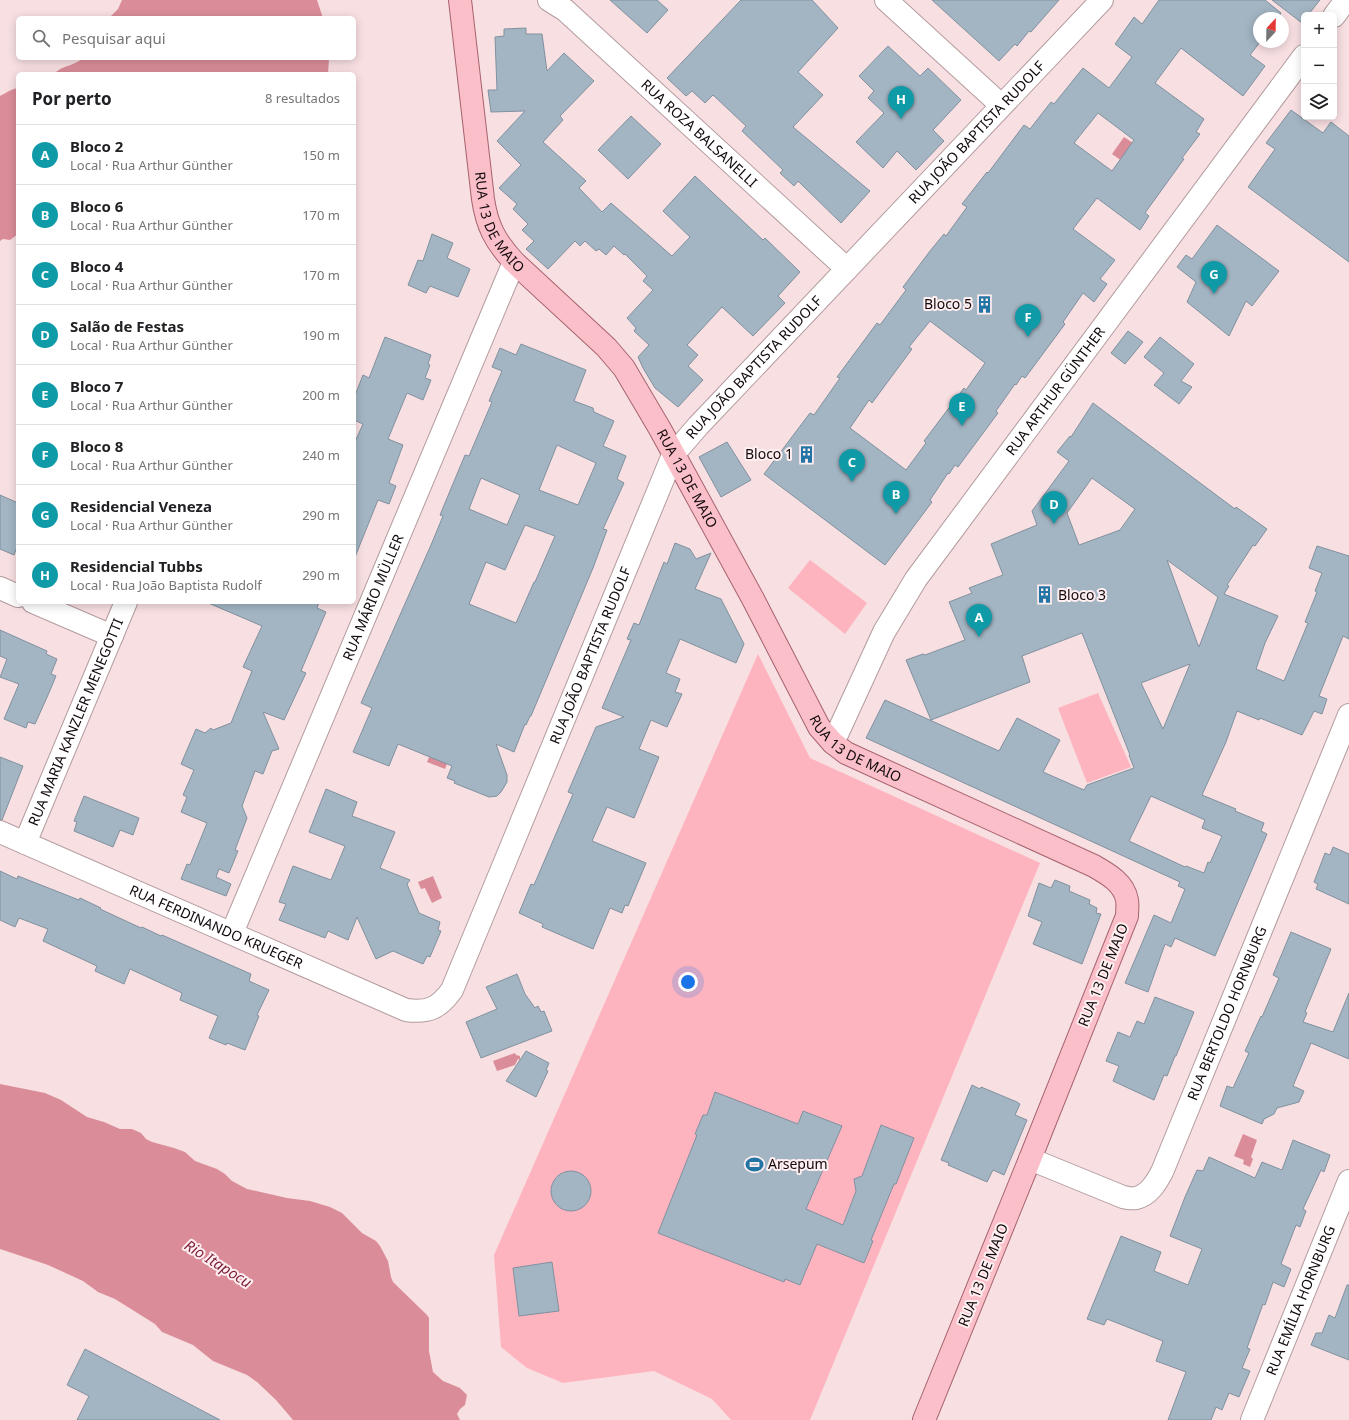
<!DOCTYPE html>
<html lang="pt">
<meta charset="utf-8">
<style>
body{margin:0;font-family:"Noto Sans",sans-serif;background:#f6f6f6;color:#202124}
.controls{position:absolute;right:12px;top:12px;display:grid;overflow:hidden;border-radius:6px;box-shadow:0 2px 10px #0003}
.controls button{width:36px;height:36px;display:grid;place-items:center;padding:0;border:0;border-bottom:1px solid #e0e0e0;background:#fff;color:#202124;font:20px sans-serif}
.compass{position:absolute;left:1253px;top:12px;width:36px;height:36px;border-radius:50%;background:#fff;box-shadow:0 2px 10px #0003;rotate:22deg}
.you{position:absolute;left:688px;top:982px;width:14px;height:14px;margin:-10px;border:3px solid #fff;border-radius:50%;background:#1a73e8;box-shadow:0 0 0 6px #1a73e833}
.badge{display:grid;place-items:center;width:26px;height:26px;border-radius:50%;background:#2274a5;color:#fff;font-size:13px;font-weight:700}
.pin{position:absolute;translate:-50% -33px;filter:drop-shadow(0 1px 2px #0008)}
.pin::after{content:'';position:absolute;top:21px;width:14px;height:12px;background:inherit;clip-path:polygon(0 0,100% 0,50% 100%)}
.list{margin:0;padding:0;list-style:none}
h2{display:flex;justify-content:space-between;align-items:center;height:52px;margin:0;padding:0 16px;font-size:17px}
h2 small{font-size:13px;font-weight:400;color:#757577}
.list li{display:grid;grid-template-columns:26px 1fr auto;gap:12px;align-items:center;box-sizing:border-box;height:60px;padding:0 16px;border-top:1px solid #e0e0e0}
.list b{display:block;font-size:15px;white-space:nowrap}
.list p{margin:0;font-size:13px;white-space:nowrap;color:#757577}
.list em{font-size:13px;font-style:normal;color:#757577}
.icon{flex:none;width:22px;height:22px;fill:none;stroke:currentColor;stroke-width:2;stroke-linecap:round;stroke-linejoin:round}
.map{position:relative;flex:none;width:1349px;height:1420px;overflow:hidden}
.search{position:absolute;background:#fff;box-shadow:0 2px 10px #0003;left:16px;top:16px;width:340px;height:44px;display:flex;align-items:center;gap:10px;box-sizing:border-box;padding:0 14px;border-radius:6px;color:#757577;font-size:15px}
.panel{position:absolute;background:#fff;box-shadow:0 2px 10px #0003;left:16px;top:72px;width:340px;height:532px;border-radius:6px}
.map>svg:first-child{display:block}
.green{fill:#feb4bf}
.water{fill:#da8d99}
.building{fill:#a3b5c3;stroke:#80919f;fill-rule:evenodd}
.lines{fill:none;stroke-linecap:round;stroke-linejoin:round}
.minor-casing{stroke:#b39b9e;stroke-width:24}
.major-casing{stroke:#a6636e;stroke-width:24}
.minor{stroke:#fff;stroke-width:22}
.major{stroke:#fabfc8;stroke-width:22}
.labels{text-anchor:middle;stroke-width:4;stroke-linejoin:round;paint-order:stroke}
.street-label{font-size:14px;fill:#11090b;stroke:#ffeff1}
.poi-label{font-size:14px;fill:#11090b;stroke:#ffeff1;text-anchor:end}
.water-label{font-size:15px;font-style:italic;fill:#7e223a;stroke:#ffeff1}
</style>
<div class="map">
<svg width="1349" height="1420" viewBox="0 0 1349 1420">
<rect width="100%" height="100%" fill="#f8dfe2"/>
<g class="green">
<path d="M 810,560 L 867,603 L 845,634 L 788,588 Z"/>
<path d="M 758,654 L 810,758 L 1040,863 L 810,1420 L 731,1420 L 712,1399 L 654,1371 L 563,1383 L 527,1368 L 501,1347 L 494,1255 Z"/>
<path d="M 1098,693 L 1131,767 L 1087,783 L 1058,708 Z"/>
</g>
<g class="water">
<path d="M 122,0 L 317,0 L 323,18 L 109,18 L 118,9 Z"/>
<path d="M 83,58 L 329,58 L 328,74 L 54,74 C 62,65 75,66 83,58 Z"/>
<path d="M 18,88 L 18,234 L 10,240 L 3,239 L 0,241 L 0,96 C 6,93 11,89 18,88 Z"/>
<path d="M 1124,137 L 1136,145 L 1122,161 L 1112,154 Z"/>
<path d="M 437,739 L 448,761 L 445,769 L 427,762 Z"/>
<path d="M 433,876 L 442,898 L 432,903 L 425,888 L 421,889 L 418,882 Z"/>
<path d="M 515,1053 L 516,1055 L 520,1056 L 520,1060 L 518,1059 L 515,1065 L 497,1071 L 493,1061 Z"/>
<path d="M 0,1084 L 45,1093 L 61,1100 L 87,1117 L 104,1122 L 120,1129 L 132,1129 L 141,1133 L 146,1139 L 152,1142 L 174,1148 L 185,1152 L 195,1161 L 217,1169 L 225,1174 L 232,1181 L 247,1189 L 287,1198 L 310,1201 L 330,1207 L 342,1213 L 362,1233 L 376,1241 L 380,1246 L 388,1261 L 391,1277 L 393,1282 L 427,1315 L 429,1318 L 429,1351 L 433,1372 L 443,1381 L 460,1388 L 467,1395 L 465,1405 L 460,1409 L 457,1414 L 460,1420 L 293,1420 L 276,1400 L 257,1382 L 247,1375 L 213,1361 L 193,1345 L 162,1332 L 155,1324 L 115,1299 L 98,1292 L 83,1281 L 48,1265 L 0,1249 Z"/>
<path d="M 1243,1134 L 1257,1140 L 1251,1157 L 1253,1159 L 1250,1167 L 1243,1164 L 1244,1160 L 1234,1156 Z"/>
</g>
<g class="building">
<path d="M 610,0 L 657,0 L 668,10 L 647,33 Z"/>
<path d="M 741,0 L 812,0 L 838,28 L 798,72 L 823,95 L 793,127 L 870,191 L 841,223 L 798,181 L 794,186 L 780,173 L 783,170 L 742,131 L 746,126 L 713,95 L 705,103 L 692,91 L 686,96 L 667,78 Z"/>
<path d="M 932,0 L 1059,0 L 1031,32 L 1029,31 L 1017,46 L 1015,44 L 999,61 Z"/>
<path d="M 1159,0 L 1265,0 L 1281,13 L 1278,18 L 1259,18 L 1260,42 L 1250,55 L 1265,66 L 1243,96 L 1181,48 L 1155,83 L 1204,119 L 1196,132 L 1200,134 L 1182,158 L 1184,159 L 1145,213 L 1149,216 L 1140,230 L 1097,198 L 1073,229 L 1115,260 L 1100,279 L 1107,284 L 1094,302 L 1083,293 L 1063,322 L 1065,324 L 1025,378 L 1022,376 L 1016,385 L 1015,384 L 996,411 L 998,413 L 958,467 L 955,465 L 949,474 L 948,473 L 930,500 L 932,502 L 885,565 L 764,474 L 810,413 L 814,415 L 840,378 L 837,377 L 877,323 L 880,325 L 906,290 L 903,287 L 930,251 L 944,234 L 946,236 L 967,207 L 962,204 L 987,172 L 988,173 L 1024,125 L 1030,129 L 1051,102 L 1054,104 L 1083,68 L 1109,88 L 1132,57 L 1115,44 L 1134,17 L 1142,24 ZM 1098,113 L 1134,140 L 1112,171 L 1074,143 ZM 930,321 L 985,363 L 966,390 L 964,388 L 924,441 L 926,443 L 906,470 L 850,428 L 869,400 L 872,403 L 912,349 L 909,347 Z"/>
<path d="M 1272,0 L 1320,0 L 1308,15 L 1304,15 L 1304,20 L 1302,23 Z"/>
<path d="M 526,28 L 526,34 L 542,34 L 547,71 L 564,53 L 594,81 L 560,116 L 563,120 L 543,142 L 586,181 L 579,188 L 602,212 L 611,203 L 672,256 L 690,237 L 663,211 L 695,176 L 763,240 L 765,238 L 800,272 L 778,296 L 785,303 L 753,336 L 722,307 L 687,345 L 698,355 L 688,366 L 703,380 L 678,407 L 655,388 L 643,368 L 638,357 L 649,345 L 634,331 L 636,328 L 627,318 L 653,290 L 643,281 L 647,276 L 625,254 L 624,255 L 614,246 L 606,255 L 599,249 L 596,251 L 585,241 L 580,246 L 575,241 L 548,269 L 526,249 L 534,241 L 522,230 L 528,224 L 513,209 L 517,204 L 499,188 L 521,165 L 497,141 L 525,111 L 491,112 L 488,90 L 497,90 L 495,37 L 504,36 L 504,29 Z"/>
<path d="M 888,46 L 920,76 L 928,68 L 961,100 L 933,130 L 944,141 L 916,170 L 897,151 L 883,168 L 856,142 L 884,113 L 868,98 L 874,91 L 859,76 Z"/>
<path d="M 1291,110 L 1323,133 L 1331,122 L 1349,136 L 1349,262 L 1248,187 L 1275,149 L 1266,143 Z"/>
<path d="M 631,116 L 661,144 L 628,179 L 598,150 Z"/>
<path d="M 1217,225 L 1279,271 L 1252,306 L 1246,301 L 1229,336 L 1187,302 L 1196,282 L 1177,267 L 1186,255 L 1192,259 Z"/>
<path d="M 432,234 L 453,243 L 447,258 L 470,269 L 458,297 L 430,286 L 426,293 L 408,285 L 418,260 L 423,261 Z"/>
<path d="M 1128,331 L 1143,342 L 1125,364 L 1111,353 Z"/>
<path d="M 385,337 L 431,355 L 428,364 L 430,365 L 425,378 L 431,380 L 423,400 L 407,393 L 388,439 L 403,445 L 389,483 L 396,486 L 389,504 L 378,500 L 355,557 L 354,444 L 363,424 L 354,420 L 354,398 L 363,375 L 369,378 Z"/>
<path d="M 1160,337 L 1194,364 L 1181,381 L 1192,387 L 1179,404 L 1154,385 L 1164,373 L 1144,357 Z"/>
<path d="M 521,344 L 586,370 L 574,401 L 593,408 L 594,412 L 614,421 L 603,446 L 626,456 L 617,479 L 624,483 L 603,529 L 607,530 L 593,568 L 531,716 L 530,716 L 526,725 L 525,724 L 514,752 L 496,744 L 507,775 L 507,782 L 501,792 L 497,796 L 489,797 L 454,783 L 455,781 L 447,778 L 452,766 L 398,744 L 389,766 L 353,752 L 372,708 L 361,703 L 431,545 L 443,516 L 440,515 L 465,455 L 469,456 L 492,402 L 489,401 L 502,371 L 492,367 L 500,348 L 516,355 ZM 557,445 L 596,463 L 578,505 L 539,490 ZM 481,478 L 520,495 L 507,525 L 469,509 ZM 525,525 L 555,536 L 535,582 L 534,582 L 516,623 L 469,604 L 486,562 L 505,570 Z"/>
<path d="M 1093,403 L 1235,509 L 1236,507 L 1267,529 L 1255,546 L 1253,545 L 1227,585 L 1229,586 L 1224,594 L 1278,616 L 1265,643 L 1256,669 L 1284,681 L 1308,623 L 1305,622 L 1317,592 L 1315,591 L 1322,573 L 1309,568 L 1317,546 L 1349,556 L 1349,639 L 1343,636 L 1319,696 L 1327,699 L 1322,714 L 1314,711 L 1302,735 L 1260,718 L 1259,720 L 1237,711 L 1226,742 L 1202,795 L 1236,809 L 1235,811 L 1264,823 L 1261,831 L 1267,834 L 1215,956 L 1175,938 L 1171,947 L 1165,944 L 1148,992 L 1125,983 L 1154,915 L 1171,923 L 1185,889 L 1178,886 L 1180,882 L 866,738 L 885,700 L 999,751 L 1017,718 L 1060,740 L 1043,772 L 1084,790 L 1087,785 L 1134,768 L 1129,755 L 1130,755 L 1082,633 L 1022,656 L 1030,682 L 931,720 L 906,660 L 923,654 L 925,655 L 965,640 L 949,602 L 972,593 L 969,588 L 1003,575 L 991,544 L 1037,525 L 1032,511 L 1069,461 L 1057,452 L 1070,436 L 1071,437 ZM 1092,478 L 1135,509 L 1120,530 L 1079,545 L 1067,513 ZM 1167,560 L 1218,597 L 1199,647 L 1198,645 ZM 1190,664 L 1163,729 L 1141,683 ZM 1151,796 L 1205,820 L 1202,828 L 1222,836 L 1210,863 L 1208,862 L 1204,873 L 1186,866 L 1185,867 L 1129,841 Z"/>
<path d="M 727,442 L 751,480 L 721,497 L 699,457 Z"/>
<path d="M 0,495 L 18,503 L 18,544 L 14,555 L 0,549 Z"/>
<path d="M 675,543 L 690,549 L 696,559 L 711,553 L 695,589 L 721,599 L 744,644 L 736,663 L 680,639 L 666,673 L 680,679 L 675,692 L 682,694 L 667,727 L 651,720 L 639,749 L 659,757 L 634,818 L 607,807 L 592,841 L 646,863 L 628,906 L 625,905 L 622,913 L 610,908 L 593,949 L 542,927 L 543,924 L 519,913 L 531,884 L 534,885 L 573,794 L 568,792 L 596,727 L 624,717 L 602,708 L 631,640 L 627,639 L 634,623 L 639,625 L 664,562 L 667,564 Z"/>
<path d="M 206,602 L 319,602 L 317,608 L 326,612 L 301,671 L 306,673 L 284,720 L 263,712 L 279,749 L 272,751 L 263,774 L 255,771 L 242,806 L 247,818 L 235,850 L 238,851 L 229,873 L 219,869 L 216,877 L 231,884 L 226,896 L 181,879 L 187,864 L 190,865 L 207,823 L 181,812 L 187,797 L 183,795 L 194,770 L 181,764 L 196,729 L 205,733 L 211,728 L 213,730 L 231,723 L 252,671 L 243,667 L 262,626 Z"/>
<path d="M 0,630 L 47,651 L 46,654 L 57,659 L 51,674 L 56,676 L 48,695 L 35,724 L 28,722 L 26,728 L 4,719 L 19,684 L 0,677 L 7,659 L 0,656 Z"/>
<path d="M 0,757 L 23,766 L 2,820 L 0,820 Z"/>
<path d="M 326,789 L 357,802 L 352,816 L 395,832 L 380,868 L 410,880 L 407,884 L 419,913 L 440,922 L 438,930 L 441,931 L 430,957 L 427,956 L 423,964 L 393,951 L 376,959 L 357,917 L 348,940 L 328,931 L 325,938 L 279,920 L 286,904 L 279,902 L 293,866 L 331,880 L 345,846 L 309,832 Z"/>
<path d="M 84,796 L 139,818 L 133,835 L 120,830 L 113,847 L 74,831 L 77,822 L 74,821 Z"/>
<path d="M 1333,847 L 1349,854 L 1349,904 L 1316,889 L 1318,884 L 1314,882 L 1325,853 L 1330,855 Z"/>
<path d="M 0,871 L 17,879 L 18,876 L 79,900 L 80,898 L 101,908 L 100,909 L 141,928 L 142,927 L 161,936 L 162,935 L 251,974 L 249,981 L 269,990 L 257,1015 L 259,1016 L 245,1050 L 227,1043 L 226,1045 L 209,1038 L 218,1016 L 180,1000 L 182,993 L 130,969 L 124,984 L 95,971 L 97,966 L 43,941 L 48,929 L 19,918 L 15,927 L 0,920 Z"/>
<path d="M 1055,880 L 1070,886 L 1069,891 L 1090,900 L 1089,904 L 1097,908 L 1096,913 L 1101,914 L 1082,964 L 1033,944 L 1042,922 L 1028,916 L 1039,883 L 1051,888 Z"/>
<path d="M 1291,932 L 1331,949 L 1305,1012 L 1307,1013 L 1303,1022 L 1333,1032 L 1349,993 L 1349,1059 L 1311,1043 L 1293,1086 L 1304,1091 L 1299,1102 L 1277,1108 L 1274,1114 L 1264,1119 L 1262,1124 L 1220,1106 L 1227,1086 L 1233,1088 L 1249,1053 L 1245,1051 L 1261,1016 L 1262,1017 L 1279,978 L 1273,975 Z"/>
<path d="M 517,974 L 525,994 L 535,1008 L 538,1006 L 541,1012 L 544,1011 L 552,1031 L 481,1058 L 466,1022 L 497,1009 L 486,987 Z"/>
<path d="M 1155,997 L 1194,1012 L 1176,1056 L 1175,1056 L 1167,1076 L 1164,1075 L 1154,1100 L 1113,1081 L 1119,1066 L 1106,1061 L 1118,1032 L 1130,1037 L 1137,1021 L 1144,1024 Z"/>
<path d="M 526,1051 L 549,1063 L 546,1070 L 548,1071 L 536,1097 L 506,1081 Z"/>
<path d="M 972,1085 L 980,1089 L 981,1087 L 1017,1102 L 1020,1104 L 1015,1115 L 1027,1120 L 1004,1175 L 993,1170 L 987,1182 L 948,1165 L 949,1163 L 941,1160 Z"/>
<path d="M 715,1092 L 798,1124 L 803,1111 L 842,1126 L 806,1209 L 843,1225 L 856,1191 L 854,1179 L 862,1176 L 881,1125 L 914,1138 L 896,1184 L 894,1184 L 871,1240 L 873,1241 L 864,1263 L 817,1244 L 800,1285 L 785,1279 L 784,1282 L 658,1233 L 697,1135 L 695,1134 L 703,1115 L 707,1115 Z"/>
<path d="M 1293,1140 L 1330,1155 L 1324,1172 L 1321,1170 L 1303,1209 L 1306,1211 L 1300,1227 L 1296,1225 L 1281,1264 L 1291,1269 L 1284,1287 L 1273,1282 L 1265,1305 L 1263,1304 L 1247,1348 L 1250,1349 L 1242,1368 L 1250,1371 L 1239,1397 L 1229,1393 L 1222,1410 L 1216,1407 L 1211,1420 L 1168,1420 L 1186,1372 L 1156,1361 L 1163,1341 L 1107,1319 L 1104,1325 L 1087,1319 L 1121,1236 L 1161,1252 L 1154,1271 L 1188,1285 L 1202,1249 L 1170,1236 L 1185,1197 L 1197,1170 L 1203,1171 L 1209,1157 L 1255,1178 L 1262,1162 L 1282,1170 Z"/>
<circle cx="571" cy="1191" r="20"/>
<path d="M 552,1262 L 559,1311 L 519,1316 L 513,1268 Z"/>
<path d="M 1347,1285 L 1349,1285 L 1349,1360 L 1311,1345 L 1316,1333 L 1322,1333 L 1329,1315 L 1335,1318 Z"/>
<path d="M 85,1349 L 220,1420 L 77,1420 L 89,1396 L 67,1385 Z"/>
</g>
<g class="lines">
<defs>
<g id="minor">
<path id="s1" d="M 549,0 L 565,10 L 847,269"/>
<path d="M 886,0 L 1001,105"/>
<path d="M 1334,16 L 1346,0"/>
<path d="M 0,588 L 18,596"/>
<path d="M 33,602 L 112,636"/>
<path id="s2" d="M 833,743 L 884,632 L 916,579 L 1304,56"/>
<path id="s3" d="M 0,832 L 406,1010 C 429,1013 439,1008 452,990 L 673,455 L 698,426 L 1102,0"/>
<path id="s4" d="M 25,843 L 126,602"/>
<path id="s5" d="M 232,933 L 514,262"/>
<path id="s6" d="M 1030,1159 L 1123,1197 C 1127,1198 1132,1199 1136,1198 C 1149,1195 1156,1183 1162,1172 L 1349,715"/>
<path id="s7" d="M 1252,1420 L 1349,1181"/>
</g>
<g id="major">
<path id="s8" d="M 460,0 L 483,199 C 487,226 495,241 514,262 L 606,347 L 624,368 L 660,429 L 753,599 L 819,727 L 833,743 L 846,753 L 1094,866 C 1108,874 1124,883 1127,900 C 1128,905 1127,911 1127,916 L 1030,1159 L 924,1420"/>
</g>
</defs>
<use href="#minor" class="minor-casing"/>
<use href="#major" class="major-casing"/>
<use href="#minor" class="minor"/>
<use href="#major" class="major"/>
</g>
<defs>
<symbol id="building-bare" viewBox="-9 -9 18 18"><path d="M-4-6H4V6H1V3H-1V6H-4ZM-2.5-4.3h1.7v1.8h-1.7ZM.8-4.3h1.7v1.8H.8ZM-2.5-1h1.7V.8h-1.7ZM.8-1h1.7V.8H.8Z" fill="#2274a5" stroke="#ffeff1" stroke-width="2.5" paint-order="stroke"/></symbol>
<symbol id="stadium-bare" viewBox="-9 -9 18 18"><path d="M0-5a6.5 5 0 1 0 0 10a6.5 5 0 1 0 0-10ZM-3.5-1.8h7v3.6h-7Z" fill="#2274a5" stroke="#ffeff1" stroke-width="2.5" paint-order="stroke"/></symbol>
</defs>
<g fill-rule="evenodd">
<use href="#building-bare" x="972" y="292" width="25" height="25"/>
<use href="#building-bare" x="794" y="442" width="25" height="25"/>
<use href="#building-bare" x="1032" y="582" width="25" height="25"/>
<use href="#stadium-bare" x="742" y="1152" width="25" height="25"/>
</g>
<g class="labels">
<g class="street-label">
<text dy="5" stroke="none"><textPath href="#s3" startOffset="1519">RUA JOÃO BAPTISTA RUDOLF</textPath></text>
<text dy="5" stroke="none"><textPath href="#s1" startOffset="201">RUA ROZA BALSANELLI</textPath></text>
<text dy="5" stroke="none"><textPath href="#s8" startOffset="228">RUA 13 DE MAIO</textPath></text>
<text dy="5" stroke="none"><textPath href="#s3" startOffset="1195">RUA JOÃO BAPTISTA RUDOLF</textPath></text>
<text dy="5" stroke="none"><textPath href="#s2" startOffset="418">RUA ARTHUR GÜNTHER</textPath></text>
<text dy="5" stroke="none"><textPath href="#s8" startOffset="552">RUA 13 DE MAIO</textPath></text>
<text dy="5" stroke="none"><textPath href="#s5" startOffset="364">RUA MÁRIO MÜLLER</textPath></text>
<text dy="5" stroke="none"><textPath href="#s3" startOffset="859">RUA JOÃO BAPTISTA RUDOLF</textPath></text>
<text dy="5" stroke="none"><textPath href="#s4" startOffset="131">RUA MARIA KANZLER MENEGOTTI</textPath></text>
<text dy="5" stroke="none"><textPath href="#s8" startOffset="876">RUA 13 DE MAIO</textPath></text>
<text dy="5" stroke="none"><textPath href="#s3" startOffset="236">RUA FERDINANDO KRUEGER</textPath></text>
<text transform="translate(1103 975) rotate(-68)" y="5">RUA 13 DE MAIO</text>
<text dy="5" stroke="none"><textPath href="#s6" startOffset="323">RUA BERTOLDO HORNBURG</textPath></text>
<text transform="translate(983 1275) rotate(-68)" y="5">RUA 13 DE MAIO</text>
<text dy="5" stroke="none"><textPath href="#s7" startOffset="129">RUA EMÍLIA HORNBURG</textPath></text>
</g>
<g class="poi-label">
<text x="972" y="309">Bloco 5</text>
<text x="793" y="459">Bloco 1</text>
<text x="1058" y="600" text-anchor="start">Bloco 3</text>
<text x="768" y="1169" text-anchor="start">Arsepum</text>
</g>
<g class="water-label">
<text transform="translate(218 1264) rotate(32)" y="5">Rio Itapocu</text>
</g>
</g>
</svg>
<div class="controls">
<button>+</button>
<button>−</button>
<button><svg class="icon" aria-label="layers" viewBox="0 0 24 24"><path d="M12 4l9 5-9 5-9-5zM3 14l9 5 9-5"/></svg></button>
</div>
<svg class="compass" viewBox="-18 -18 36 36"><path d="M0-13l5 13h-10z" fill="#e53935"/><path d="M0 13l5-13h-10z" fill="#757577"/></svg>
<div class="you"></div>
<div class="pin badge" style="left:979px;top:637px;background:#0f9aa8">A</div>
<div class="pin badge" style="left:896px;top:514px;background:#0f9aa8">B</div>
<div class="pin badge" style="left:852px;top:482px;background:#0f9aa8">C</div>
<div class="pin badge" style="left:1054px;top:524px;background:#0f9aa8">D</div>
<div class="pin badge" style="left:962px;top:426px;background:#0f9aa8">E</div>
<div class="pin badge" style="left:1028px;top:337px;background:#0f9aa8">F</div>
<div class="pin badge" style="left:1214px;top:294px;background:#0f9aa8">G</div>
<div class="pin badge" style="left:901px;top:119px;background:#0f9aa8">H</div>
<div class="search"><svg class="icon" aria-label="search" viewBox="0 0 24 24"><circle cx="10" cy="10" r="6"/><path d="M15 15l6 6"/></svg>Pesquisar aqui</div>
<section class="panel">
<h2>Por perto<small>8 resultados</small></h2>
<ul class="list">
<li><span class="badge" style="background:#0f9aa8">A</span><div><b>Bloco 2</b><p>Local · Rua Arthur Günther</p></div><em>150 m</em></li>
<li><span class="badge" style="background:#0f9aa8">B</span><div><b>Bloco 6</b><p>Local · Rua Arthur Günther</p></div><em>170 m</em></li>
<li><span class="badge" style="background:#0f9aa8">C</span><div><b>Bloco 4</b><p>Local · Rua Arthur Günther</p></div><em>170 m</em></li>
<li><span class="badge" style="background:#0f9aa8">D</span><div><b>Salão de Festas</b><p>Local · Rua Arthur Günther</p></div><em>190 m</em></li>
<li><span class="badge" style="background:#0f9aa8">E</span><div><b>Bloco 7</b><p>Local · Rua Arthur Günther</p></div><em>200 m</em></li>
<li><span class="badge" style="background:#0f9aa8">F</span><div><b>Bloco 8</b><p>Local · Rua Arthur Günther</p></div><em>240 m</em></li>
<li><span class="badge" style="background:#0f9aa8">G</span><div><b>Residencial Veneza</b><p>Local · Rua Arthur Günther</p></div><em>290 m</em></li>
<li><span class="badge" style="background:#0f9aa8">H</span><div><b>Residencial Tubbs</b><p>Local · Rua João Baptista Rudolf</p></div><em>290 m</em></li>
</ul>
</section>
</div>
